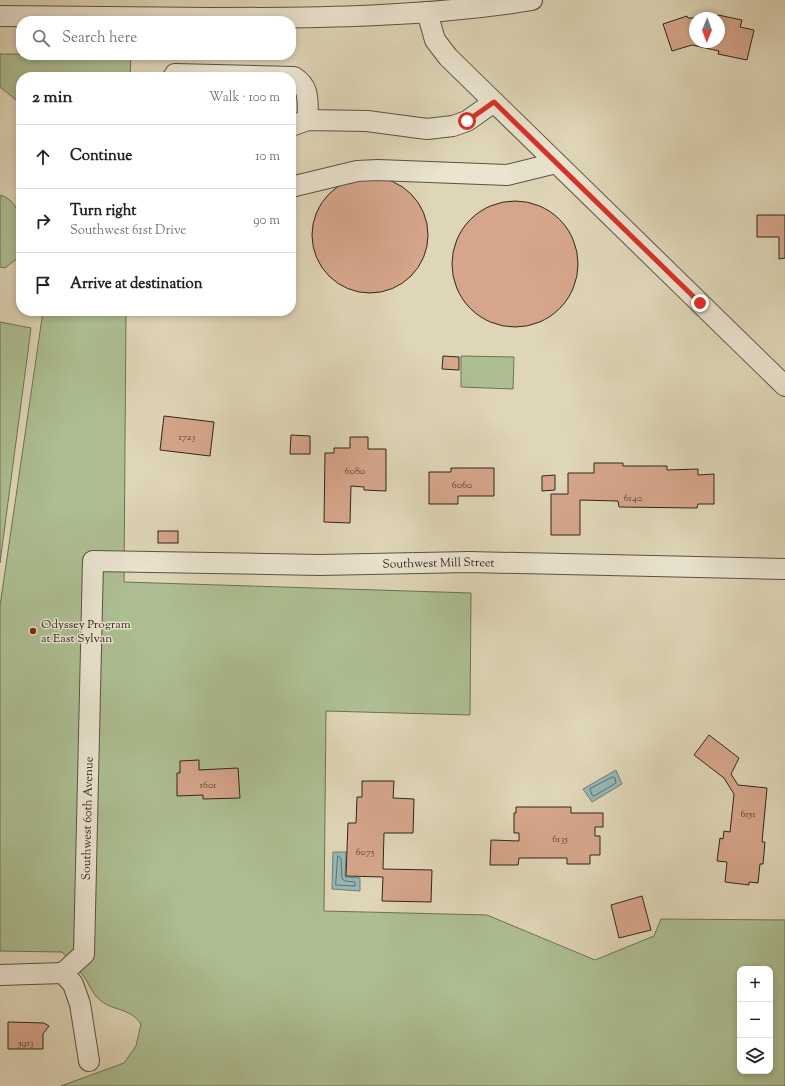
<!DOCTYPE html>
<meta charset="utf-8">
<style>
body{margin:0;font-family:"Sorts Mill Goudy",serif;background:#f2f2f2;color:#222}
.controls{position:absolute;right:12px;bottom:12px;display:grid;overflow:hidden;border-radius:8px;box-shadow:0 2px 6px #0003}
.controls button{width:36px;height:36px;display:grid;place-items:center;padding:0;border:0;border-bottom:1px solid #e0e0e0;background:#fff;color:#222;font:20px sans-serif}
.compass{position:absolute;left:689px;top:12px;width:36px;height:36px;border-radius:50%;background:#fff;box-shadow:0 2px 6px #0003;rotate:181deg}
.stop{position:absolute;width:12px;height:12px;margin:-9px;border:3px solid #d93025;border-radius:50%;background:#fff}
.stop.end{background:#d93025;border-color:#fff;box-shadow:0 1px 4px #0008}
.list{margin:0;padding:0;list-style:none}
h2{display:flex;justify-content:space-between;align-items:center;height:52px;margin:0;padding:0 16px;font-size:17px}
h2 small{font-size:13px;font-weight:400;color:#767676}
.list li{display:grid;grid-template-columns:26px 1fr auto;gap:12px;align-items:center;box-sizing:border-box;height:64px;padding:0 16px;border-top:1px solid #e0e0e0}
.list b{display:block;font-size:15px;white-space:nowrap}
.list p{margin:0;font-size:13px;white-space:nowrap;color:#767676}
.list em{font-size:13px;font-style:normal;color:#767676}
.icon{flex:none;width:22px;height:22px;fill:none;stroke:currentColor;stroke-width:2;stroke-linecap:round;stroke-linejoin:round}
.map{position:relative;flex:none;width:785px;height:1086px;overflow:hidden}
.search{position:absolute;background:#fff;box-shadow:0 2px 6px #0003;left:16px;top:16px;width:280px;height:44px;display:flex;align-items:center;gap:10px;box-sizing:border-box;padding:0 14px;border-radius:16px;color:#767676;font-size:15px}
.panel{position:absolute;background:#fff;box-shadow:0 2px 6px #0003;left:16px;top:72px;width:280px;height:244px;border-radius:16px}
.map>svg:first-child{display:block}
.green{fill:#adbf92;stroke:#6e7258;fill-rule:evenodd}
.water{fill:#95b7b6;stroke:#6c7d79}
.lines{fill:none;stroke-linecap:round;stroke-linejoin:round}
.shore{stroke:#626e6a;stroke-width:1}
.building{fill:#d6a68b;stroke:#2e261d}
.minor-casing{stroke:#5a5244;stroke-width:22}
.minor{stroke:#eae4d0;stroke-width:20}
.route{stroke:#d93025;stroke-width:5}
.poi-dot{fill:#8f2418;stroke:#eae4d0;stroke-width:1.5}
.labels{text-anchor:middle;stroke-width:3;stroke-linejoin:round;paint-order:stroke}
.number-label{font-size:10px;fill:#584638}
.street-label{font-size:12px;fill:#2e261d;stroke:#eae4d0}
.poi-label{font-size:12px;fill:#2e261d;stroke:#eae4d0;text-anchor:start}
</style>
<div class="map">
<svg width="785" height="1086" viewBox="0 0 785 1086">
<rect width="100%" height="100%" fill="#dfd6b7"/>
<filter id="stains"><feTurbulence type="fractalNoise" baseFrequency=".005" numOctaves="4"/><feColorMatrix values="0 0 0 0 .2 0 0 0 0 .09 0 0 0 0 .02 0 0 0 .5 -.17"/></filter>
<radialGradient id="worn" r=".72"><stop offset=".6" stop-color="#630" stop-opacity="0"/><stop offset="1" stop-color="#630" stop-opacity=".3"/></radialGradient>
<g class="green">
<path d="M 0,54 L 131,55 L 130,77 L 21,77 L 21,104 L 0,87 Z"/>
<path d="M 0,195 C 25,202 23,236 19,257 L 5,268 L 0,267 Z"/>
<path d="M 43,311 L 126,311 L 124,582 L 471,593 L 470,715 L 326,711 L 324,911 L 487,915 L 595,960 L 654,936 L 661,919 L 785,920 L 785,1086 L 61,1086 L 124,1063 L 136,1046 L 141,1024 C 130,1008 114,1011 101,1001 C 93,995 90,986 85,978 C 79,969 70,961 62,952 L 0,951 L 0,606 ZM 740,969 L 770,969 L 770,1071 L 740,1071 Z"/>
<path d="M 0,322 L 31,328 L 0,563 Z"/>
<path d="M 461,356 L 514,357 L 513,389 L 461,387 Z"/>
</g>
<g class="water">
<path d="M 616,770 L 622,784 L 592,802 L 583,789 Z"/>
<path d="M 333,852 L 346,852 L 345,877 L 360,878 L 360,891 L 332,889 Z"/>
</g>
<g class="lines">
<g class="shore">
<path d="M 613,777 L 615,778 L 616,783 L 594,796 L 592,795 L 590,789 Z"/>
<path d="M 338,856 L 341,858 L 342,879 L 345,881 L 355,882 L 355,886 L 336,885 Z"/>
</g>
</g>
<g class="building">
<path d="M 718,15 L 742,20 L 740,27 L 754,30 L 747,60 L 718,54 L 719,51 L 692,45 L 672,51 L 663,24 L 687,16 L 688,18 L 699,18 L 695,18 L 695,42 L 719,42 Z"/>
<circle cx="370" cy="235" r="58"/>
<circle cx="515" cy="264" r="63"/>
<path d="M 757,215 L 785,215 L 785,258 L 779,259 L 779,237 L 757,237 Z"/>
<path d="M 443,356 L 459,357 L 459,370 L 442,369 Z"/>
<path d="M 164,416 L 214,422 L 210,456 L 160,450 Z"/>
<path d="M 291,435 L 310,436 L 310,454 L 290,454 Z"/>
<path d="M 350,437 L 368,437 L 368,449 L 386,449 L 386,491 L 364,490 L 364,487 L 351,486 L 350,523 L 324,522 L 325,453 L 334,453 L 334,448 L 350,448 Z"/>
<path d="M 594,463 L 623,463 L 623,466 L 667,466 L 667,470 L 698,469 L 698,475 L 714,474 L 714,504 L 698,504 L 697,508 L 619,507 L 618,501 L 580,500 L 580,535 L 551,535 L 551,494 L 568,494 L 568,473 L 594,473 Z"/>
<path d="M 451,468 L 494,468 L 494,496 L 458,496 L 458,504 L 429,504 L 429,472 L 451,472 Z"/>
<path d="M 555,475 L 555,490 L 542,491 L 542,476 Z"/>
<rect x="158" y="531" width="20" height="12"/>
<path d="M 709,735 L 739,758 L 731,774 L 738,785 L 767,788 L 762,842 L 765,842 L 763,864 L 760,864 L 758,883 L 749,882 L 749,885 L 725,882 L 727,862 L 717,861 L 720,838 L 723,839 L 724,831 L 730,832 L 734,794 L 724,778 L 694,755 Z"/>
<path d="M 199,760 L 199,770 L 238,768 L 240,798 L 203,799 L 203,795 L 177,796 L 177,773 L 180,773 L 180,761 Z"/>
<path d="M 362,781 L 394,781 L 393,798 L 414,799 L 413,833 L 384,833 L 383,869 L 432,870 L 431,902 L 382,901 L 383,877 L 346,876 L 348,823 L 356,823 L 357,797 L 362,797 Z"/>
<path d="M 516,807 L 571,807 L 571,813 L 603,813 L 603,827 L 595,827 L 595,836 L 600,836 L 600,855 L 590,855 L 590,864 L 567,864 L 567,858 L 519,858 L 518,865 L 490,865 L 491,840 L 519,841 L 519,833 L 514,833 L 514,813 L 516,813 Z"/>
<path d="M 642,896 L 651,930 L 619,938 L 611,905 Z"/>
<path d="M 8,1022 L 44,1023 L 49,1026 L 43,1034 L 43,1049 L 8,1049 Z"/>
</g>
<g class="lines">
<defs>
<g id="minor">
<path d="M 427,12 L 435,40 L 448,57 L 785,386"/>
<path d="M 0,16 C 71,17 141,17 212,18 C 319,18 426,17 532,0"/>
<path d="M 173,77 L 175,74 L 294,77 C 311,88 307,101 308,120"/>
<path d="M 291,126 L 308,120 L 367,121 L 427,129 L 453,126 L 467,121 L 494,102"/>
<path d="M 291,187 L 357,171 L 378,170 L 507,175 L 556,163"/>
<path id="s1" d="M 63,973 L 84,954 L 93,561 L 320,565 L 469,562 L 785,569"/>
<path d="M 63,973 L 73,984 L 80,1004 L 89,1061"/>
<path d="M 0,975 L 63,973"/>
</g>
</defs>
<use href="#minor" class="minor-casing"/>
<use href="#minor" class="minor"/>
</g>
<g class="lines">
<path class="route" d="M 467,121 L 494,102 L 700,303"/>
</g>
<circle class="poi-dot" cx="33" cy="631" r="4"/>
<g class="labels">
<g class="number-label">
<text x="187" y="440">1723</text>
<text x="355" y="474">6080</text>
<text x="462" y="488">6060</text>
<text x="633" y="501">6140</text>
<text x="208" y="788">1601</text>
<text x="748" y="817">6151</text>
<text x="560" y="842">6135</text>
<text x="365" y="855">6075</text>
<text x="26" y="1046">5913</text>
</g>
<g class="street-label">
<text dy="4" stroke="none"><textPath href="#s1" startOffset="767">Southwest Mill Street</textPath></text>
<text dy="4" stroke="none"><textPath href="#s1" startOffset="164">Southwest 60th Avenue</textPath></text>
</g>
<g class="poi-label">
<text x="41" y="628">Odyssey Program<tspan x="41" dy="14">at East Sylvan</tspan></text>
</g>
</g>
<rect width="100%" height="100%" filter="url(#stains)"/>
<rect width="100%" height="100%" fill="url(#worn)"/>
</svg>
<div class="controls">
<button>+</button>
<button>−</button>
<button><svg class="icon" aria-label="layers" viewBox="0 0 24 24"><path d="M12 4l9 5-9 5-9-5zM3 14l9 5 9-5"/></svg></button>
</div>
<svg class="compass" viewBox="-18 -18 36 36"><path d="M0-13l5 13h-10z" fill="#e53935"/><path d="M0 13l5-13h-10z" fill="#767676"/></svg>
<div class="stop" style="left:467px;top:121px"></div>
<div class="stop end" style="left:700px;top:303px"></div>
<div class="search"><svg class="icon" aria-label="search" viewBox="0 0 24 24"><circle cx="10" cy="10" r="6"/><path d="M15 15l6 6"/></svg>Search here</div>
<section class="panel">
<h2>2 min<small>Walk · 100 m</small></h2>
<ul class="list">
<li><svg class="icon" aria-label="ahead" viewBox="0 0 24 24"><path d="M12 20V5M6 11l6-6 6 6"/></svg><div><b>Continue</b></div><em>10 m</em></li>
<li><svg class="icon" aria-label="right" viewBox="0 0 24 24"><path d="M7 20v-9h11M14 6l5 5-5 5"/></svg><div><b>Turn right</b><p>Southwest 61st Drive</p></div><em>90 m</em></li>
<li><svg class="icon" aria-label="arrive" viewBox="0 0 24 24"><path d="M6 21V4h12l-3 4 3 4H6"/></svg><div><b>Arrive at destination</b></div></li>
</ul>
</section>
</div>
